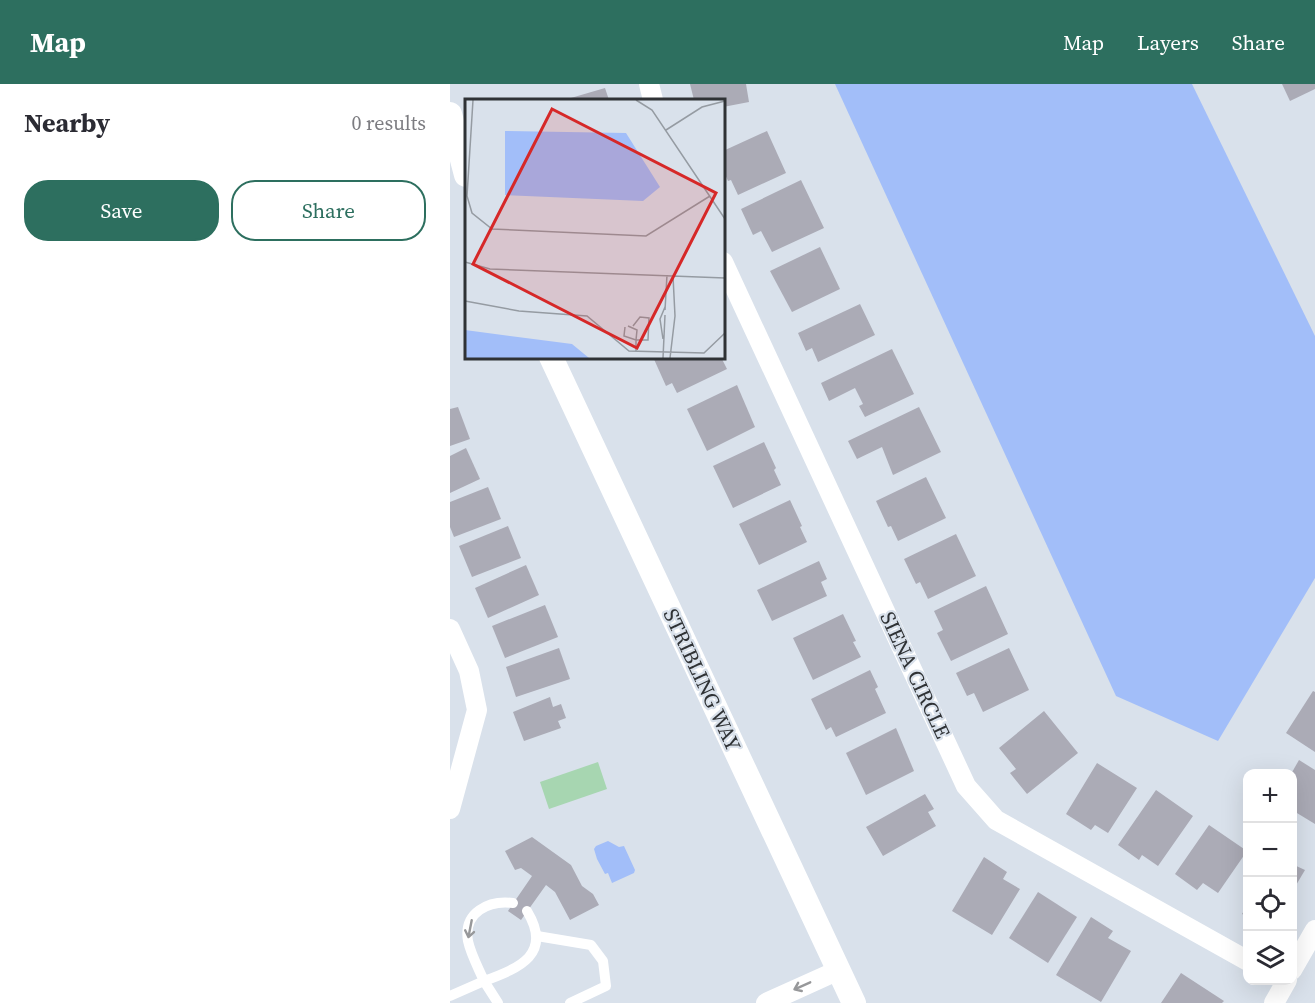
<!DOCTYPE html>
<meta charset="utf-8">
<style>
body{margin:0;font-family:"Source Serif 4",serif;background:#f2f2f3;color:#2b2b33}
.controls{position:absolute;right:18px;bottom:18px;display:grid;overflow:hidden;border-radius:12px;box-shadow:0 6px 24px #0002}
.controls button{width:54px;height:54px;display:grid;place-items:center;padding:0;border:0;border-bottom:2px solid #e1e1e2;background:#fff;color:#2b2b33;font:30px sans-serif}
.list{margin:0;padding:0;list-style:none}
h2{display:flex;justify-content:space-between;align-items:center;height:78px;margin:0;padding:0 24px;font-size:26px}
h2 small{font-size:20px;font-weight:400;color:#7c7c81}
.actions{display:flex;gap:12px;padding:18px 24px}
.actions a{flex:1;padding:14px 0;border:2px solid #2d6f5f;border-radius:24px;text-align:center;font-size:21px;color:#2d6f5f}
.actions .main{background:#2d6f5f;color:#fff}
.icon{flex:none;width:33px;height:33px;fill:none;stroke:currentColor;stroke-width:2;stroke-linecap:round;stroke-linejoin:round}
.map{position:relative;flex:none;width:865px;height:919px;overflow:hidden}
header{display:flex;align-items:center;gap:36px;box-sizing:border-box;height:84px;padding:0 30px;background:#2d6f5f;color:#fff}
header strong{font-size:28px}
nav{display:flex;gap:33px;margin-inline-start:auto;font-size:21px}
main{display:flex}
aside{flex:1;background:#fff}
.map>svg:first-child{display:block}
.green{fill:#a7d6b1}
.water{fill:#a2bef9}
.building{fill:#ababb6}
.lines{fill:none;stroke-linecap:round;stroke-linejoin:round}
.service{stroke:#fff;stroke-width:10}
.minor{stroke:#fff;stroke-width:20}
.tertiary{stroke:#fff;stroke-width:24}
.oneway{stroke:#97989a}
.labels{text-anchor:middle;stroke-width:4.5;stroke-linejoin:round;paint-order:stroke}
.street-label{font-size:21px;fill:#2f3235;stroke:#d9e1eb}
.inset-road{fill:none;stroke:#959ba2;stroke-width:1.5}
.view{fill:#d62828;fill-opacity:0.15;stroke:#d62828;stroke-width:3}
.inset-edge{fill:none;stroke:#2f3235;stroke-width:3}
</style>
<header>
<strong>Map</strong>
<nav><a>Map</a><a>Layers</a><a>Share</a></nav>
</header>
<main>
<aside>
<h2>Nearby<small>0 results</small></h2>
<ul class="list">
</ul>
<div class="actions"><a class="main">Save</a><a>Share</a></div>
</aside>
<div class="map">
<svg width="865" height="919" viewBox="0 0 865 919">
<rect width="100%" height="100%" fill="#d9e1eb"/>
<path class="green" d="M 148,678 L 157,705 L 99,725 L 90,698 Z"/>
<g class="water">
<path d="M 385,0 L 742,0 L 865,252 L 865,494 L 768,657 L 666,612 Z"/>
<path d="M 158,757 L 169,763 L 174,762 L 185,786 L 184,789 L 162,799 L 158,789 L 155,790 L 147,775 L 144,765 L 146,762 Z"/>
</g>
<g class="building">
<path d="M 240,0 L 296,0 L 299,18 L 273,23 L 273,16 L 244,16 Z"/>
<path d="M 832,0 L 865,0 L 865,5 L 840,17 Z"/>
<path d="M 155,4 L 159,16 L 114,16 Z"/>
<path d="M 317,47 L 336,89 L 288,111 L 281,96 L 278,97 L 273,86 L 273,67 Z"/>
<path d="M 351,96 L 374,144 L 322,168 L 311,147 L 303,151 L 291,125 Z"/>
<path d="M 370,163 L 390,205 L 342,228 L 320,187 Z"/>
<path d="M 410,220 L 425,251 L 368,278 L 362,264 L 356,267 L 348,249 Z"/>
<path d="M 442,265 L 464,310 L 415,333 L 409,322 L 413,320 L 405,304 L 379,317 L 371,299 Z"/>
<path d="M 203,273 L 271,273 L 277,285 L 227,309 L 222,299 L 216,302 Z"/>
<path d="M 287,301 L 305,343 L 257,367 L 237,325 Z"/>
<path d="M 8,323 L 20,355 L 0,362 L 0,325 Z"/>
<path d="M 469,323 L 491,368 L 443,391 L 432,363 L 407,375 L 398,357 Z"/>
<path d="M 314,358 L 326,384 L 324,386 L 331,401 L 283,424 L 263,382 Z"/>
<path d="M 16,364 L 30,395 L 0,409 L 0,372 Z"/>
<path d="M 476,393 L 496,434 L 448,457 L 441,442 L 438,443 L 426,417 Z"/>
<path d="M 38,403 L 51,435 L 4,453 L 0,443 L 0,418 Z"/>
<path d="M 340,416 L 352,442 L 350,443 L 357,458 L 309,481 L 289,440 Z"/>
<path d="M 58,442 L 71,474 L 22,493 L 9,462 Z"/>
<path d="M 506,450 L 526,492 L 478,515 L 470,498 L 466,500 L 454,475 Z"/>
<path d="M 369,477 L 377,495 L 371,498 L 377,512 L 322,537 L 307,506 Z"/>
<path d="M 76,481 L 89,511 L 38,534 L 25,504 Z"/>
<path d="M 536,502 L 558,550 L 501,577 L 487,549 L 493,546 L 484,527 Z"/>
<path d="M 95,521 L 108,553 L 55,574 L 42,542 Z"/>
<path d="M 393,530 L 406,557 L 403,558 L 411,573 L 363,596 L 343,554 Z"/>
<path d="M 109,564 L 120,595 L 66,613 L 56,583 Z"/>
<path d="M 559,564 L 579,606 L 533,628 L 524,609 L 517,612 L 506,589 Z"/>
<path d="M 420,586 L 428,603 L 425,605 L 436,629 L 386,653 L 381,643 L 376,646 L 361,615 Z"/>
<path d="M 863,607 L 865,608 L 865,668 L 836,649 Z"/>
<path d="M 100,613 L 103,623 L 111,620 L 116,634 L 108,637 L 111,644 L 74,657 L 63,628 Z"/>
<path d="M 594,627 L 628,669 L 577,710 L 560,689 L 566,685 L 549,664 Z"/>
<path d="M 446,644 L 464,687 L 416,711 L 396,669 Z"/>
<path d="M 849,676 L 865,686 L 865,740 L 842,726 L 841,690 Z"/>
<path d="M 647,679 L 687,704 L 658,749 L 645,741 L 641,746 L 616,730 Z"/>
<path d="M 706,706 L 743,732 L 708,782 L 692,771 L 689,776 L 668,761 Z"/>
<path d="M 475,710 L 484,725 L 478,728 L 486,742 L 433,772 L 416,743 Z"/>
<path d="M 759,741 L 797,767 L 768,809 L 753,799 L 747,806 L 725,790 Z"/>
<path d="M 82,753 L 121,781 L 132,802 L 143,810 L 149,821 L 120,836 L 105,808 L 96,801 L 71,836 L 58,827 L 82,792 L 71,784 L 65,786 L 55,767 Z"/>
<path d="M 534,773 L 557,788 L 553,795 L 570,805 L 542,851 L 502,827 Z"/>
<path d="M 842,780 L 855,786 L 842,808 Z"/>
<path d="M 588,808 L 627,833 L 598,879 L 559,854 Z"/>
<path d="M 798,820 L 798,833 L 792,830 Z"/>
<path d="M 641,833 L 663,847 L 658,854 L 681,867 L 651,918 L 606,891 Z"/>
<path d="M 731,889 L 774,917 L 772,919 L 711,919 Z"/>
</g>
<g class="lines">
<g class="service">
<path d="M 63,819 C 39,816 13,828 18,857 C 21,871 29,885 34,897 C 70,884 103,870 77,827"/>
<path d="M 87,852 L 141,861 L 153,877 L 156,902 L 120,919"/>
<path d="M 0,912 L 34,897 L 48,919"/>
</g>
<g class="minor">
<path d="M 199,0 L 203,16"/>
<path d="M 273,178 L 516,702 L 546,736 L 798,877"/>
<path d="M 0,545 L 19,587 L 27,626 L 0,725"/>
<path d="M 842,886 L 865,846"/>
<path d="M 316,919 L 389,886"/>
<path d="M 824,919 L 837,896"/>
</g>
<g class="tertiary">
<path d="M 0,30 L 16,91"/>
<path d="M 101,273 L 404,919"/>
</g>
</g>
<defs><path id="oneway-shaft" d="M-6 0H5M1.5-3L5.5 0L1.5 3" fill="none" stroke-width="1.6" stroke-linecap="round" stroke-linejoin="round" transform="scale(1.5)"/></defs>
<g class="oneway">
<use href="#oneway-shaft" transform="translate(20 845) rotate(101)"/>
<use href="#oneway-shaft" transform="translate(352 902) rotate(156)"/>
</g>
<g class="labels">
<g class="street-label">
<text transform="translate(465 591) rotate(65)" y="7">SIENA CIRCLE</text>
<text transform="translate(252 596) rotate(65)" y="7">STRIBLING WAY</text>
</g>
</g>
<g transform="translate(15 15)">
<rect width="260" height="260" fill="#d9e1eb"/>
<path d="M 40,32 L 161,34 L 195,88 L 178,102 L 40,96 ZM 0,231 L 107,245 L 124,259 L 0,259 Z" fill="#a2bef9"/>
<path class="inset-road" d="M 8,1 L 2,97 L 7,114 L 27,130 L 181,137 L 245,97M 171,1 L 187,11 L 260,120M 201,31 L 237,8 L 260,2M 0,163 L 25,170 L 260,179M 0,202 L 54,212 L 122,217 L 164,252 L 239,254 L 260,234M 200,211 L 202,176M 168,227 L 175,218 L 184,219 L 183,241 L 171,241 L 171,252M 160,228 L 159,237 L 171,241 L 172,231 L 163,227M 198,240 L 195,220 L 200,208M 198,259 L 200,216M 205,259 L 210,217 L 208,177"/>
<path class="view" d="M 87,10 L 251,94 L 172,249 L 8,165 Z"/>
<rect width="260" height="260" class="inset-edge"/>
</g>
</svg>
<div class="controls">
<button>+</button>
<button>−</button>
<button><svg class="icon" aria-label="locate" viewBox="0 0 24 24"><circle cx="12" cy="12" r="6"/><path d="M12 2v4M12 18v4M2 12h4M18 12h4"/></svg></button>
<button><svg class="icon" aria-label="layers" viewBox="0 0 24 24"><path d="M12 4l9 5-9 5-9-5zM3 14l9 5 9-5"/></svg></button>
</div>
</div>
</main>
